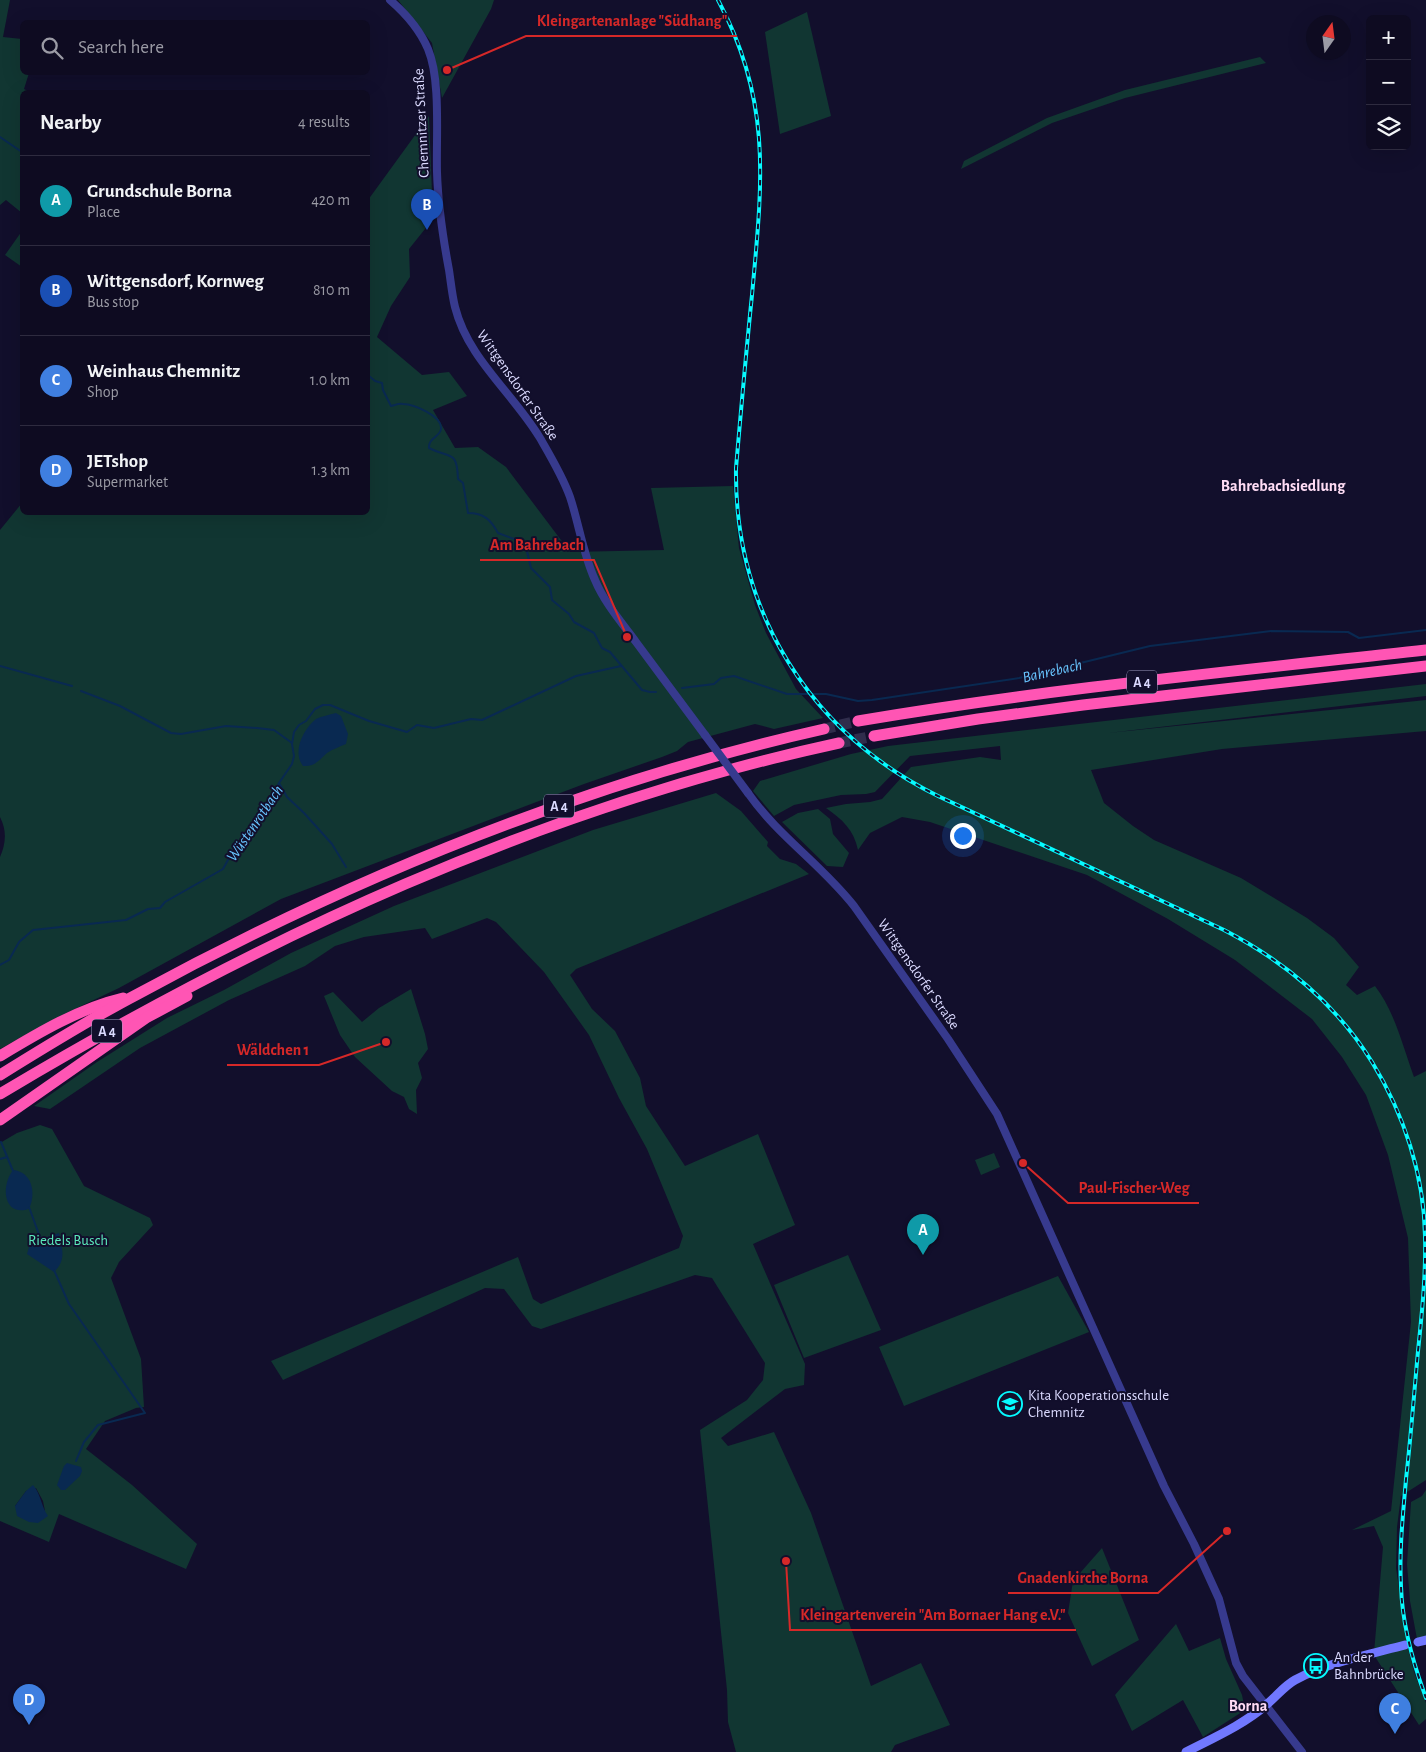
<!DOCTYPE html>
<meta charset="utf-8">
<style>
body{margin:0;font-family:"Alegreya Sans",sans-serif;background:#1c192e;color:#f1f3f6}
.controls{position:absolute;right:15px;top:15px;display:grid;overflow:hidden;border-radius:8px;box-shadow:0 5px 20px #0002}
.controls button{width:45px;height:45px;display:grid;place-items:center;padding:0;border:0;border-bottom:1px solid #2e2b3f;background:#0e0b21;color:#f1f3f6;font:25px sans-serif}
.compass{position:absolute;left:1306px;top:15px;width:45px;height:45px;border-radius:50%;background:#0e0b21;box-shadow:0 5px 20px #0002;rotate:14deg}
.you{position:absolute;left:962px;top:835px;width:18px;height:18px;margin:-12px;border:4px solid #fff;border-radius:50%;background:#1a73e8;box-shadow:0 0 0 8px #1a73e833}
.badge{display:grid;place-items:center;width:32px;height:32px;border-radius:50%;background:#06faff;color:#fff;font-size:16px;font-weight:700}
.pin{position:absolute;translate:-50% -41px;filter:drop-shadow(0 1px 2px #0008)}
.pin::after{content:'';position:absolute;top:26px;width:18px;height:15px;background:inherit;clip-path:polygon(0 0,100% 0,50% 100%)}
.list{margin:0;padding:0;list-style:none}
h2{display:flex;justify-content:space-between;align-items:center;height:65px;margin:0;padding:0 20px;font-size:21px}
h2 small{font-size:16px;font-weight:400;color:#9b9ba5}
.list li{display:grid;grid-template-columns:32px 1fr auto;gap:15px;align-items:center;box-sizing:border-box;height:90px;padding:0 20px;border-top:1px solid #2e2b3f}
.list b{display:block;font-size:19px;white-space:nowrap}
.list p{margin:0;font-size:16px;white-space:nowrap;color:#9b9ba5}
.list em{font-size:16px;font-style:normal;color:#9b9ba5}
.icon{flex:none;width:28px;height:28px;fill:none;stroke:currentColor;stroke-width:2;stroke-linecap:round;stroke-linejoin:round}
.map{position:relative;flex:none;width:1426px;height:1752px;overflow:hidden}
.search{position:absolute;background:#0e0b21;box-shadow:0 5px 20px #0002;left:20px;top:20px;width:350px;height:55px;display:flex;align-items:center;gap:12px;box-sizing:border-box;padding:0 18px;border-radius:8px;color:#9b9ba5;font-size:19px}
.panel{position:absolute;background:#0e0b21;box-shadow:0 5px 20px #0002;left:20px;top:90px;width:350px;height:425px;border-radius:8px}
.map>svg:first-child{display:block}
.green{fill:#113632;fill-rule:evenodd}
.water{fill:#092951}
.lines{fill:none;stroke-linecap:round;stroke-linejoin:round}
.stream{stroke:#092951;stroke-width:2}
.motorway-tunnel{stroke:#302d4c;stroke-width:11;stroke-dasharray:11 5.5;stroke-linecap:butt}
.tertiary{stroke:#373a8e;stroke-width:8}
.secondary{stroke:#7178ff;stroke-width:9}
.motorway{stroke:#ff55b4;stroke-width:11}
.rail-casing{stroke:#06faff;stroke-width:4}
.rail{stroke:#120f2c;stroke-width:2;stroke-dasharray:5.5;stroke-linecap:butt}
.tertiary-bridge{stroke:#373a8e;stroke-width:8}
.labels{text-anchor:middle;stroke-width:4;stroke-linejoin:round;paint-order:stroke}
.shield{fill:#120f2c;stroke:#9f9dc0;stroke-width:1}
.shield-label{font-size:14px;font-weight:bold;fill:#dbdaff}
.street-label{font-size:15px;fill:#dbdaff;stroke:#120f2c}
.park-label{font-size:15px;fill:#5be9bb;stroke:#120f2c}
.poi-label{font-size:15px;fill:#dbdaff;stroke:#120f2c;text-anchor:start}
.neighbourhood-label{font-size:16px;font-weight:bold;fill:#ffdcf5;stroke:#120f2c}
.water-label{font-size:16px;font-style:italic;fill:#68c5ff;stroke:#120f2c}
.leader{fill:none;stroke:#d62828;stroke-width:2}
.callout-dot{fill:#d62828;stroke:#120f2c;stroke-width:2}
.callout-label{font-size:16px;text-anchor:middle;font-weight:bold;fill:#d62828;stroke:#120f2c;stroke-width:4;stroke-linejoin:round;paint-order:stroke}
</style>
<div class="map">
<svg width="1426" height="1752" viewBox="0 0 1426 1752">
<rect width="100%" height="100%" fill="#120f2c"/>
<g class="green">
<path d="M 0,0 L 10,0 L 3,37 L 22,39 L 22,72 L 29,73 L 24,89 L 30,92 L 22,92 L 22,213 L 6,200 L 0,205 Z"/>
<path d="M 398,0 L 494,0 L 491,9 L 442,98 L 432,43 Z"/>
<path d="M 807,12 L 831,116 L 780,134 L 765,32 Z"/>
<path d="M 1260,57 L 1266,63 L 1125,98 L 1052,123 L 961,169 L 964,161 L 1047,118 L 1125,90 Z"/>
<path d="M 429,116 L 433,219 L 409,249 L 410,277 L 391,306 L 377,337 L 422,375 L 449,372 L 467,396 L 433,410 L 455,448 L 478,447 L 506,467 L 570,552 L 664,550 L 651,488 L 733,486 L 739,548 L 755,605 L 766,633 L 796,689 L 823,718 L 774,729 L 755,724 L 688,742 L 677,751 L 662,757 L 584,784 L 281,899 L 119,988 L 60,1016 L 0,1049 L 0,857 C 6,843 7,831 0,817 L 0,530 L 22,503 L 22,512 L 368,512 L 368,200 Z"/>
<path d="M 22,231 L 22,267 L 5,255 Z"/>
<path d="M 1426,684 L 1426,696 L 1108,733 L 1426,700 L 1426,731 L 1222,749 L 1091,770 L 1104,803 L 1133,826 L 1154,840 L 1241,878 L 1307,918 L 1334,938 L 1359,967 L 1346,985 L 1357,995 L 1375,986 C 1395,1012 1403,1047 1414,1077 L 1426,1071 L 1426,1480 L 1401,1496 L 1397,1527 L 1396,1568 L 1407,1642 L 1374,1653 L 1383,1547 L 1374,1526 L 1352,1530 L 1391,1511 L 1411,1322 L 1408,1238 L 1388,1155 L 1366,1095 L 1342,1057 L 1312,1019 L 1235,960 L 1168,919 L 1087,875 L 930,822 L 902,817 L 870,833 L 858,850 C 854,830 842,819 826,808 L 846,804 L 870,802 L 882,799 L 911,767 L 980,757 L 1001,760 L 1000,746 L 910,756 L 875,792 L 866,794 L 841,795 L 794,805 L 774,816 L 753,791 L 760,781 L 851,754 L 888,746 Z"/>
<path d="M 716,793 L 741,811 L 768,842 L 767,846 L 780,859 L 796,864 L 809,874 L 576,969 L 570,975 L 592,1009 L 615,1031 L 640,1078 L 646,1106 L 685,1166 L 758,1134 L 795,1225 L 753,1244 L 805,1364 L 804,1385 L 785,1389 L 721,1438 L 728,1446 L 774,1432 L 811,1513 L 871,1686 L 921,1663 L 950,1725 L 895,1745 L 891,1752 L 736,1752 L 728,1722 L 727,1690 L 700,1430 L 747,1400 L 763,1380 L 765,1363 L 712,1278 L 695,1275 L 541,1329 L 532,1326 L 504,1289 L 485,1288 L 283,1380 L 271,1361 L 518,1257 L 533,1299 L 541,1304 L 679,1248 L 683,1236 L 647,1149 L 619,1098 L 589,1035 L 544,972 L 496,922 L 487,918 L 432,939 L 425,928 L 364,937 L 335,946 L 305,966 L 229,1000 L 140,1048 L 50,1109 L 34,1106 L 97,1062 L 167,1018 L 224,990 L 291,953 L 394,906 L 593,830 Z"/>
<path d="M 818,809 L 830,819 L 833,834 L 849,853 L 843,867 L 827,866 L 782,822 L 798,813 Z"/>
<path d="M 411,989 L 425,1034 L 428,1049 L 418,1063 L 422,1078 L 416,1090 L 417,1114 L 409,1109 L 404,1097 L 392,1091 L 355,1057 L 340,1035 L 324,996 L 333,992 L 362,1022 L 379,1008 Z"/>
<path d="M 40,1125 L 52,1129 L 84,1186 L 150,1218 L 153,1225 L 119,1262 L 111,1278 L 141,1359 L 144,1407 L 136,1408 L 105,1421 L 86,1449 L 132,1485 L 197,1544 L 186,1569 L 59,1514 L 49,1542 L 0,1521 L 0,1143 L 17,1133 ZM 36,1488 L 43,1501 L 45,1511 L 15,1506 L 26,1491 Z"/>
<path d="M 994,1153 L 1000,1167 L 981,1175 L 975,1160 Z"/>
<path d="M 848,1255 L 881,1330 L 804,1358 L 774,1285 Z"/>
<path d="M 1058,1276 L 1089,1332 L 904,1406 L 879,1347 Z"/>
<path d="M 1426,1490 L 1426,1636 L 1417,1639 L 1410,1601 L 1407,1564 L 1411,1502 L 1422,1496 Z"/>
<path d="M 1102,1548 L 1139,1640 L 1092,1666 L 1068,1613 L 1073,1581 Z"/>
<path d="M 1176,1624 L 1189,1651 L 1220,1638 L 1226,1659 L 1242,1695 L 1245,1710 L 1203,1737 L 1183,1700 L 1132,1731 L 1115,1695 Z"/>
<path d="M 1408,1648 L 1414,1672 L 1426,1703 L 1426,1719 L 1419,1725 L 1374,1655 Z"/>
</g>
<g class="water">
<path d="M 336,713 L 341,716 L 348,734 L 346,744 C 339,747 333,749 327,753 C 319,760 315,767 303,766 C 292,752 303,729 316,719 C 322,716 329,715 336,713 Z"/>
<path d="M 13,1170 C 33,1172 36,1194 29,1209 C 4,1217 0,1187 13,1170 Z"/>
<path d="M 59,1233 C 62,1249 67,1260 54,1272 L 27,1254 L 29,1247 L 41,1239 Z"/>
<path d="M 67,1463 L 81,1467 L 82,1471 L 80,1476 L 65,1490 L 61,1490 L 57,1485 L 64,1466 Z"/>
<path d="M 33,1485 C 41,1494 41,1506 48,1516 L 38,1523 L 29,1522 L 17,1516 L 15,1506 L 26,1491 Z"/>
</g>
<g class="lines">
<g class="stream">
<path d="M 0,137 L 22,152"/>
<path d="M 368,371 L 369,376 L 375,381 L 382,383 L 383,390 L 391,406 C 395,405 400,403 403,404 C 413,404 443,416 441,429 C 440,437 428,438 429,448 C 450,459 457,449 458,479 L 463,483 L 468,513 C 484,513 491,520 498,533 L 525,543 L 531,568 L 550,587 L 552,600 L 569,614 L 574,622 L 594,633 L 602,648 L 610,652 L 642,690 L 650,692 L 656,692"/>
<path d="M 0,666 L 72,686"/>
<path d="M 682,688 L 714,684 L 721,678 L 734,676 L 787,694 L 826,694 L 858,701 L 872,700 L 1019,678 L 1150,646 L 1271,631 L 1348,632 L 1359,638 L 1426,630"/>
<path d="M 81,691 L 120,706 L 171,733 L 181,734 L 226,726 L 257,728 L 274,730 L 292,743"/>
<path d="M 279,783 L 287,797 L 304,813 L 332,844 L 346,867"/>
<path d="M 0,965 L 9,960 L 19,942 L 33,930 L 126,920 L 148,909 L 160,908 L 165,902 L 223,869 L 234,849 L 261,818 L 279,783 L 292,764 L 294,756 L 292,744 L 294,732 L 299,725 L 306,721 L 315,709 L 323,705 L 330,705 L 369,721 L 407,732 L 417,725 L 434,728 L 471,719 L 482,720 L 576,676 L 621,666"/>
<path d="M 1,1142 L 13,1171"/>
<path d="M 0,1159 L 7,1157"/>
<path d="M 29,1207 L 41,1240"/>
<path d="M 54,1270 L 69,1304 L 145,1413 L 98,1425 L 84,1442 L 76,1461"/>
</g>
<g class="motorway-tunnel">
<path d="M 824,729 L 858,721"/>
<path d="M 839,743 L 874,736"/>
</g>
<g class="tertiary">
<path d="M 390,0 C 405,13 420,30 428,49 C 441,80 436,137 437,172 C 438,205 443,238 449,270 C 451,283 452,295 455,307 C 468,359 513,393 540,438 C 551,457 563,477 570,497 C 579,524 583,554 595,580 C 604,602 622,623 636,642 C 659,673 682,704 705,735"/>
<path d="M 748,793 C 778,836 822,865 854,906 L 948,1039 L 997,1114 L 1164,1486 L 1194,1544 L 1219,1599 L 1236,1663 L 1243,1676 L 1302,1752"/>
</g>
<g class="secondary">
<path d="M 1418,1642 L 1426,1640"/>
<path d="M 1186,1752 C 1213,1738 1243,1725 1266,1705 C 1276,1697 1284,1686 1295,1680 C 1326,1663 1371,1654 1405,1645"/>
</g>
<g class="motorway">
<path d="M 858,721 C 1046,689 1236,671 1426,650"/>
<path d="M 874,736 L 978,719 L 1083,705 L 1426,666"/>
<path d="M 0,1056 C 38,1033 80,1008 123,998"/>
<path d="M 0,1075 C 45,1047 90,1019 136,995 C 353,877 584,783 824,729"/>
<path d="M 0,1094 C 262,937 539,808 839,743"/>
<path d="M 0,1120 L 146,1018 L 187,996"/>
</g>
<defs>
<path id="rail" d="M 718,0 C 773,102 762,185 752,295 C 746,353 741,410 736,468 C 734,611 810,733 938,796 L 1224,930 C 1284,961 1336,1004 1372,1062 C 1404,1114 1424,1175 1425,1236 C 1426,1274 1422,1313 1418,1351 C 1414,1394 1411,1436 1406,1479 C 1403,1515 1399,1550 1401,1586 C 1402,1623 1413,1663 1426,1698"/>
</defs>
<use href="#rail" class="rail-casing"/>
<use href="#rail" class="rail"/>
<path class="tertiary-bridge" d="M 705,735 L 748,793"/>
</g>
<defs>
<symbol id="school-ring" viewBox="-11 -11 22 22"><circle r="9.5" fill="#120f2c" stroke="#06faff" stroke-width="1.5"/><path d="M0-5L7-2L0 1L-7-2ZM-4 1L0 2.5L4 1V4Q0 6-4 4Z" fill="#06faff"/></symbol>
<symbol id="bus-ring" viewBox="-11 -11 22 22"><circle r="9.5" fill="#120f2c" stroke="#06faff" stroke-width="1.5"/><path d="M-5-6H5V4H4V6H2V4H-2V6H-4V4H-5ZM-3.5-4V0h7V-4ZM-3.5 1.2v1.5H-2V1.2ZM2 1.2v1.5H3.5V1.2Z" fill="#06faff"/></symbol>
</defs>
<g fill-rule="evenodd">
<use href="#school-ring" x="996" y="1390" width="28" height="28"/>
<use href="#bus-ring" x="1302" y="1652" width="28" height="28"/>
</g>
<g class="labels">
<g class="shield">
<rect x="1127" y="670.5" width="30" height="23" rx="4"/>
<rect x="544" y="794.5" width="30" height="23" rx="4"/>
<rect x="92" y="1019.5" width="30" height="23" rx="4"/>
</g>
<g class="shield-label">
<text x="1142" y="687">A 4</text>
<text x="559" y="811">A 4</text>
<text x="107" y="1036">A 4</text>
</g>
<g class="street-label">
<text transform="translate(421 123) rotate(-93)" y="5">Chemnitzer Straße</text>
<text transform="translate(518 385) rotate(55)" y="5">Wittgensdorfer Straße</text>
<text transform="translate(919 974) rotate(55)" y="5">Wittgensdorfer Straße</text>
</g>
<g class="park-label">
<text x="68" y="1245">Riedels Busch</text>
</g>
<g class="poi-label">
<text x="1028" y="1400">Kita Kooperationsschule<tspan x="1028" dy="17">Chemnitz</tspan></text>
<text x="1334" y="1662">An der<tspan x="1334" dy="17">Bahnbrücke</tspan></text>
</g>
<g class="neighbourhood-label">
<text x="1283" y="491">Bahrebachsiedlung</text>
<text x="1248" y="1711">Borna</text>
</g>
<g class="water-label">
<text transform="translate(1052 670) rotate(-13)" y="6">Bahrebach</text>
<text transform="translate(254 823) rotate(-56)" y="6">Wüstenrotbach</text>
</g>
</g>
<path class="leader" d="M447 70L526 36H737M627 637L594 560H480M386 1042L319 1065H227M1023 1163L1068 1203H1199M1227 1531L1158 1593H1008M786 1561L790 1630H1076"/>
<g class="callout-dot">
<circle cx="447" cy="70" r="5"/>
<circle cx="627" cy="637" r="5"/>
<circle cx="386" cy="1042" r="5"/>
<circle cx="1023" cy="1163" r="5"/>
<circle cx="1227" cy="1531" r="5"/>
<circle cx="786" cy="1561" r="5"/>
</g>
<g class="callout-label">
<text x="632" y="26">Kleingartenanlage "Südhang"</text>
<text x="537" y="550">Am Bahrebach</text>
<text x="273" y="1055">Wäldchen 1</text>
<text x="1134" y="1193">Paul-Fischer-Weg</text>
<text x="1083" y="1583">Gnadenkirche Borna</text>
<text x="933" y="1620">Kleingartenverein "Am Bornaer Hang e.V."</text>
</g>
</svg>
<div class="controls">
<button>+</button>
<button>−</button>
<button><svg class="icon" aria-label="layers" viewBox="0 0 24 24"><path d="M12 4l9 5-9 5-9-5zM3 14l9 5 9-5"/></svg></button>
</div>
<svg class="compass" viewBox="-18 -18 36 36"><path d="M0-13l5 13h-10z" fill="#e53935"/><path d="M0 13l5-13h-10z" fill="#9b9ba5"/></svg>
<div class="you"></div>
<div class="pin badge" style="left:923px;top:1255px;background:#0f9aa8">A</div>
<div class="pin badge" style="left:427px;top:230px;background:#1a4fb4">B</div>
<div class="pin badge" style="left:1395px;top:1734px;background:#3f7fe0">C</div>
<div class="pin badge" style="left:29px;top:1725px;background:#3f7fe0">D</div>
<div class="search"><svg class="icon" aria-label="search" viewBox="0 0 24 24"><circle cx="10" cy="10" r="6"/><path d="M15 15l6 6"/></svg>Search here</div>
<section class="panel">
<h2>Nearby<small>4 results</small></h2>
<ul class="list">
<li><span class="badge" style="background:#0f9aa8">A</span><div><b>Grundschule Borna</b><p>Place</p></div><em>420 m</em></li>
<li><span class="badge" style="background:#1a4fb4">B</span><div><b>Wittgensdorf, Kornweg</b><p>Bus stop</p></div><em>810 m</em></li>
<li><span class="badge" style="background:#3f7fe0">C</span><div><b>Weinhaus Chemnitz</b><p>Shop</p></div><em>1.0 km</em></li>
<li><span class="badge" style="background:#3f7fe0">D</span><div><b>JETshop</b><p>Supermarket</p></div><em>1.3 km</em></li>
</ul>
</section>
</div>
